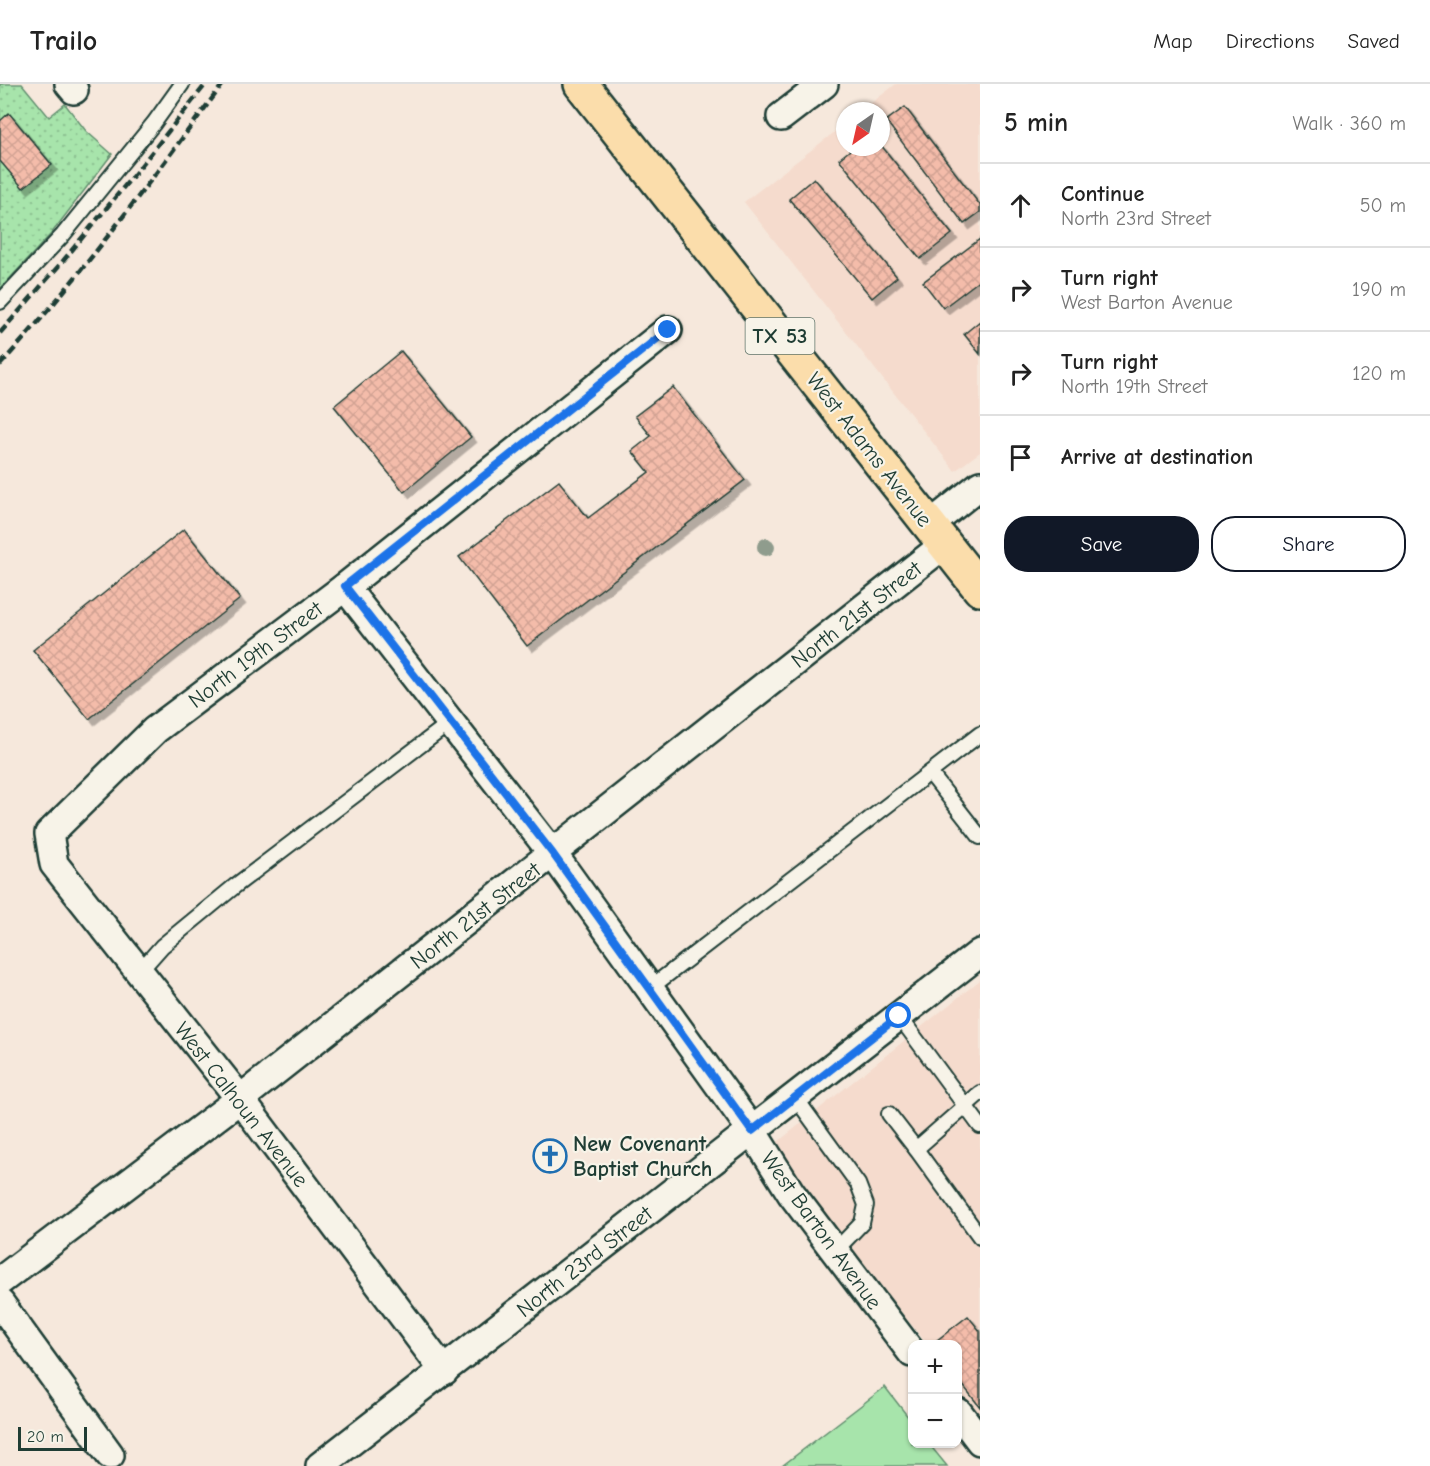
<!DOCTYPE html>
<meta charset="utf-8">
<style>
body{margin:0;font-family:"Comic Neue",sans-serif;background:#f2f2f2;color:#222}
.controls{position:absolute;right:18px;bottom:18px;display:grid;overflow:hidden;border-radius:12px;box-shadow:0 2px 4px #0004}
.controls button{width:54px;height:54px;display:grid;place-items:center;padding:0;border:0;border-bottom:2px solid #e0e0e0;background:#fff;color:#222;font:30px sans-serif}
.compass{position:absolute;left:836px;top:18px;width:54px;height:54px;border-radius:50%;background:#fff;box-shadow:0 2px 4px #0004;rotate:214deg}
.scale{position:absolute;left:18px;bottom:15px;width:69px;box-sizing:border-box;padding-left:6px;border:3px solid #1f3d34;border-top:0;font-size:16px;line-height:21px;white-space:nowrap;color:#1f3d34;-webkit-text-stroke:4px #f7f3e8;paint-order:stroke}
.stop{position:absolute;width:18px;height:18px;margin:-14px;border:4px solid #1a73e8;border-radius:50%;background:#fff}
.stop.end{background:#1a73e8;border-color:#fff;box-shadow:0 2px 6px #0008}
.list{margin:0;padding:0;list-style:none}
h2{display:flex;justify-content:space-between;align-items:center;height:78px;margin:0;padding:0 24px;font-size:26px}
h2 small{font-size:20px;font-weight:400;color:#767676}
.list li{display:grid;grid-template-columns:39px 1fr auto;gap:18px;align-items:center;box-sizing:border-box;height:84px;padding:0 24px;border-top:2px solid #e0e0e0}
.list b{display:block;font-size:22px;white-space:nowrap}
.list p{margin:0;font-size:20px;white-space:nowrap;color:#767676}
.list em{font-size:20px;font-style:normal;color:#767676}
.actions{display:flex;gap:12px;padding:18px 24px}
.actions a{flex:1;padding:14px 0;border:2px solid #111827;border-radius:24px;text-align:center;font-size:21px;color:#111827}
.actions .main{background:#111827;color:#fff}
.icon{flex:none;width:33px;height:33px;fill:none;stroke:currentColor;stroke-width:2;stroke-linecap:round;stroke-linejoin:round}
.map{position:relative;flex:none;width:980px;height:1382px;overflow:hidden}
header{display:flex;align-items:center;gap:36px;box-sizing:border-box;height:84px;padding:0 30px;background:#fff;border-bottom:2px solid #e0e0e0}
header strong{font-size:28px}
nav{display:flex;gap:33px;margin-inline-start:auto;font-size:21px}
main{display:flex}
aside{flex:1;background:#fff}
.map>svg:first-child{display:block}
.built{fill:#f5dbcd}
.grass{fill:url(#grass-dots);stroke:#639070;stroke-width:1.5}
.green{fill:#a7e4ab;stroke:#639070;stroke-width:1.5}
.building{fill:url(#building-cross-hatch);stroke:#1f3d34;stroke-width:1.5;filter:url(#shadow)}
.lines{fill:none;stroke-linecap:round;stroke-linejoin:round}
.service-casing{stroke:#1f3d34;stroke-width:18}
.minor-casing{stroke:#1f3d34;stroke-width:32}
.primary-casing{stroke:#1f3d34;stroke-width:38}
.service{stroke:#f7f3e8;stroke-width:14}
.minor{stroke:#f7f3e8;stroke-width:27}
.primary{stroke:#fbddab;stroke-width:33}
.rail{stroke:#1f3d34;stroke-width:4.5;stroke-dasharray:9 4.5;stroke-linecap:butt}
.tree{fill:#8f9c8d}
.route{stroke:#1a73e8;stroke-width:8}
.labels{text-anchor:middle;stroke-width:4.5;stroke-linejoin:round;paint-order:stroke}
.shield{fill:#f7f3e8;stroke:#60746a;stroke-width:1.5}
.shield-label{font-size:21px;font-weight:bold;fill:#1f3d34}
.street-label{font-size:22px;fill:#1f3d34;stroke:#f7f3e8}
.poi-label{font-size:22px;font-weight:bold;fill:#1f3d34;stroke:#f7f3e8;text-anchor:start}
</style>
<header>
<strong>Trailo</strong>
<nav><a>Map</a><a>Directions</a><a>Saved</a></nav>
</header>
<main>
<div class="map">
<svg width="980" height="1382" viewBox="0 0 980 1382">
<defs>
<pattern id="grass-dots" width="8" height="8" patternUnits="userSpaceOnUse" patternTransform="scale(1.5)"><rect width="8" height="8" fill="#a7e4ab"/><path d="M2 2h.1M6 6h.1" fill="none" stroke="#8fc494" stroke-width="1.8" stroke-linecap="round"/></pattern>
<pattern id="building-cross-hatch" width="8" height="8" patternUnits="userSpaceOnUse" patternTransform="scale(1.5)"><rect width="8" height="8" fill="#f4bcaa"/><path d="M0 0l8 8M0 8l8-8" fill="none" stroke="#d1a293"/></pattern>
<filter id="shadow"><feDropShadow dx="5.5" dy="5.5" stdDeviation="0" flood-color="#0004"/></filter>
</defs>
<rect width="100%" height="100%" fill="#f6e8dc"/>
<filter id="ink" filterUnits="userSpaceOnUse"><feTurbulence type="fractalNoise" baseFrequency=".0167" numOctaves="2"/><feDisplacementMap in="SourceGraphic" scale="12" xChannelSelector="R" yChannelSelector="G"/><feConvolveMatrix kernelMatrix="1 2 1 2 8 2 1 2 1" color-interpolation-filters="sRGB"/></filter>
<g filter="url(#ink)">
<g class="built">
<path d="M 896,0 L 980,0 L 980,368 L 955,387 L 744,118 L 845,40 L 845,63 L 881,63 L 881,27 L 861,27 Z"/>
<path d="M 980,896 L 980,1344 L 963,1323 L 958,1311 L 958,1260 L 927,1260 L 769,1065 Z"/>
</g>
<path class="grass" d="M 0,0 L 22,0 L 49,33 L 65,20 L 86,47 L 112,70 L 51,150 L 0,205 Z"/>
<path class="green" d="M 885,1303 L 912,1338 L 912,1360 L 929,1360 L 947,1382 L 782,1382 Z"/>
<g class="building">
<path d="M 905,23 L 980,121 L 980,128 L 964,140 L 886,37 Z"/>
<path d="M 9,29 L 52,81 L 23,104 L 0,77 L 0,37 Z"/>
<path d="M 881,61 L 952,150 L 920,175 L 839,75 L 854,63 L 881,63 Z"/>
<path d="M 814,94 L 897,193 L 872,214 L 789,115 Z"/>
<path d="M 980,155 L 980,196 L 943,224 L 923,198 Z"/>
<path d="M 980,237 L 980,270 L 964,250 Z"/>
<path d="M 401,267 L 471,353 L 404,408 L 334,322 Z"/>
<path d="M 673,303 L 745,396 L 527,562 L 459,473 L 559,397 L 588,434 L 649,388 L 632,367 L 651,352 L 635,332 Z"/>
<path d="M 184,445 L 240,515 L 89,635 L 33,566 Z"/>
<path d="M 968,1232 L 980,1247 L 980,1323 L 958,1295 L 958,1260 L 932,1260 Z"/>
</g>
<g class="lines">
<defs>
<g id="service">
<path d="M 0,218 L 63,151 L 154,39 L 182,0"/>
<path d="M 930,689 L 980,753"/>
<path d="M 139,888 L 162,862 L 235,802 L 451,638"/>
<path d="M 650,904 L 980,650"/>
<path d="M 899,932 L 980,1042"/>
<path d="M 795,1013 L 858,1100 L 866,1121 L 862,1139 L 835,1167"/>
<path d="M 889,1030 L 916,1065 L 980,1153"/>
<path d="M 916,1065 L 980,1009"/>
</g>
<g id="minor">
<path d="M 69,0 L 74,6"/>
<path d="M 781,33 L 824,0"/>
<path d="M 930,441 L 980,401"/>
<path d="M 345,503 L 553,770 L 752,1047 L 791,1109 L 912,1269"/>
<path d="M 0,1197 L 240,1015 L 945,460"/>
<path d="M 0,1219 L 110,1371"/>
<path d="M 444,1287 L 240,1015 L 54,780 L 49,750 L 155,646 L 345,503 L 668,246"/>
<path d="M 958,1328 L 980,1357"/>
<path d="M 320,1382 L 980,869"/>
</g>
<path id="primary" d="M 581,0 L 980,505"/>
</defs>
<use href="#service" class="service-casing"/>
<use href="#minor" class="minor-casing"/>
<use href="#primary" class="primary-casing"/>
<use href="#service" class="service"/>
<use href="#minor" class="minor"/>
<use href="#primary" class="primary"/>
<g class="rail">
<path d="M 0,249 L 63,177 L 132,93 L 206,0"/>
<path d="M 0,281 C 81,193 151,95 223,0"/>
</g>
</g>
<circle class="tree" cx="766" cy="463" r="9"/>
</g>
<g class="lines" filter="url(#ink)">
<path class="route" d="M 668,246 L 345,502 L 553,770 L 752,1047 L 899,932"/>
</g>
<defs>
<symbol id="church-ring" viewBox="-11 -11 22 22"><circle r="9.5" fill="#f7f3e8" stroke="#1f6fb2" stroke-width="1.5"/><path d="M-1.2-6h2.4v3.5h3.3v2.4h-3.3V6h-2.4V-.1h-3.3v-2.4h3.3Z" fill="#1f6fb2"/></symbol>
</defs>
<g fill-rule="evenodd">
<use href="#church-ring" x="531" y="1053" width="38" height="38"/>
</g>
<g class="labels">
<rect class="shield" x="745.5" y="234" width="69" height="36" rx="4.5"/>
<g class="shield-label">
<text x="780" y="259">TX 53</text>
</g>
<g class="street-label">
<text transform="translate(870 365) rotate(52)" y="8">West Adams Avenue</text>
<text transform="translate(856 530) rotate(-38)" y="8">North 21st Street</text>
<text transform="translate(255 570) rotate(-37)" y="8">North 19th Street</text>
<text transform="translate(475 831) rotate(-38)" y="8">North 21st Street</text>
<text transform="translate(242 1020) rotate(52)" y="8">West Calhoun Avenue</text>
<text transform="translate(822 1146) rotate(54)" y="8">West Barton Avenue</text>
<text transform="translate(584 1177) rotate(-38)" y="8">North 23rd Street</text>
</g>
<g class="poi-label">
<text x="573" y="1067">New Covenant<tspan x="573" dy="25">Baptist Church</tspan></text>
</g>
</g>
</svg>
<div class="controls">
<button>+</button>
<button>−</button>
</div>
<svg class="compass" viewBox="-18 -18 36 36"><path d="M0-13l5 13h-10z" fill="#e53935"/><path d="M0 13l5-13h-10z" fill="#767676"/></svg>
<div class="scale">20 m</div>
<div class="stop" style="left:899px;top:932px"></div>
<div class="stop end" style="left:668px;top:246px"></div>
</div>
<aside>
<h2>5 min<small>Walk · 360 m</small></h2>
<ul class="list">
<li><svg class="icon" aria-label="ahead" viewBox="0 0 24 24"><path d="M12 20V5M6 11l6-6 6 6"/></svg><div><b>Continue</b><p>North 23rd Street</p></div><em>50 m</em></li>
<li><svg class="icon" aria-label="right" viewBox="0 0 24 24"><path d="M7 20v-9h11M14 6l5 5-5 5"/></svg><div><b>Turn right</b><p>West Barton Avenue</p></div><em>190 m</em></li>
<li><svg class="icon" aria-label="right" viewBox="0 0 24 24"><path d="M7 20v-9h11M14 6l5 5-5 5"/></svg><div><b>Turn right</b><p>North 19th Street</p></div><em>120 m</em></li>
<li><svg class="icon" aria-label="arrive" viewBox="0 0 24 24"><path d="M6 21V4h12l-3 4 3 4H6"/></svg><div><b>Arrive at destination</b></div></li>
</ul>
<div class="actions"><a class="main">Save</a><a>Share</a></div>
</aside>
</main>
